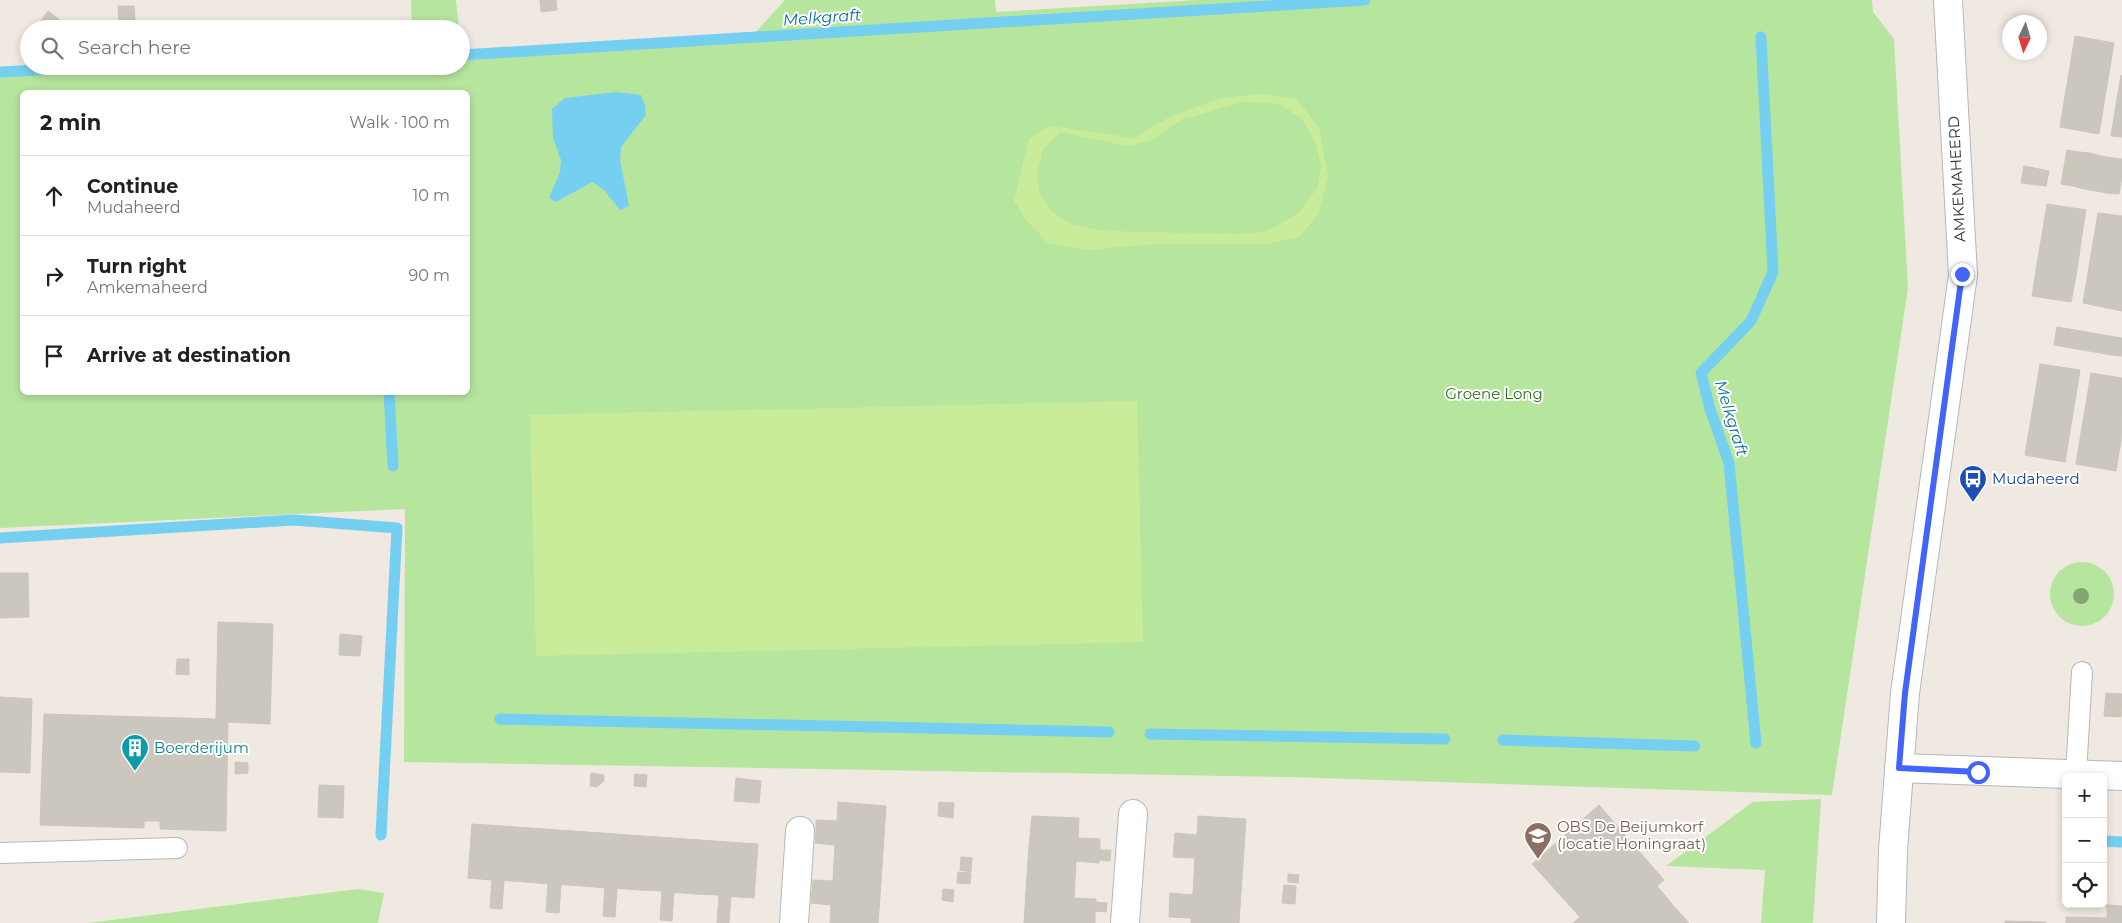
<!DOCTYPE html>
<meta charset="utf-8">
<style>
body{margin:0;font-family:Montserrat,sans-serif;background:#f6f6f6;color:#202124}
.controls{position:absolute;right:15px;bottom:15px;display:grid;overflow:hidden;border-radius:8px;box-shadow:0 2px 8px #0003}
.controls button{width:45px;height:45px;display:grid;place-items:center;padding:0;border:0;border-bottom:1px solid #e0e0e0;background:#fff;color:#202124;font:25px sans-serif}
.compass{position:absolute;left:2002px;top:15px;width:45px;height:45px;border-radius:50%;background:#fff;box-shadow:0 2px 8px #0003;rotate:184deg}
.stop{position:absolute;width:15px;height:15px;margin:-11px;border:4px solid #4264fb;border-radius:50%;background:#fff}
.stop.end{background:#4264fb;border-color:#fff;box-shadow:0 1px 5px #0008}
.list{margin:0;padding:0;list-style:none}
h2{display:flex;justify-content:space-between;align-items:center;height:65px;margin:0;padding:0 20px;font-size:21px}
h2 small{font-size:16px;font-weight:400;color:#757577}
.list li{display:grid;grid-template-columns:32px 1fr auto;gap:15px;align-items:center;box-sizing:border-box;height:80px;padding:0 20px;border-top:1px solid #e0e0e0}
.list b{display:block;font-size:19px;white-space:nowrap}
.list p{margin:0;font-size:16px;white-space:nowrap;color:#757577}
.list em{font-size:16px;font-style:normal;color:#757577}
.icon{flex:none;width:28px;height:28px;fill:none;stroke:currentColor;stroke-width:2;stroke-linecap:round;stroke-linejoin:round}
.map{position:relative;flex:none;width:2122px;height:923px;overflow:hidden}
.search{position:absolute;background:#fff;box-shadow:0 2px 8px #0003;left:20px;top:20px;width:450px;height:55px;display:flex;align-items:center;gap:12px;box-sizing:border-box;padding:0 18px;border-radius:28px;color:#757577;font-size:19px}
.panel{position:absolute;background:#fff;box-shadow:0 2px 8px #0003;left:20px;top:90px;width:450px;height:305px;border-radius:8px}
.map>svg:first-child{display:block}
.green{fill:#b6e59e;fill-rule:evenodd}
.pitch{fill:#c9ec9a;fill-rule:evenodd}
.water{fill:#75cff0}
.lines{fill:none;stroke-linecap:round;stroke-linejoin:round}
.stream{stroke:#75cff0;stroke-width:11}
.building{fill:#cbc7bf;stroke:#cbc5ba}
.service-casing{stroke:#b4b7c1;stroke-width:22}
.minor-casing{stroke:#b4b7c1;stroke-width:30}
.tertiary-casing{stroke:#b4b7c1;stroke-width:30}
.service{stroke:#fff;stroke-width:20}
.minor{stroke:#fff;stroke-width:28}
.tertiary{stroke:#fff;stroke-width:28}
.tree{fill:#84a574}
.route{stroke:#4264fb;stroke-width:6}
.labels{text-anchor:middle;stroke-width:4;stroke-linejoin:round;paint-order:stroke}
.street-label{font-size:15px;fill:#2e2e2e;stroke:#fff}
.park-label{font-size:15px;fill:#2c6e1b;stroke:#fff}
.transit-label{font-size:15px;fill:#164399;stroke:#fff;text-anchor:start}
.culture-label{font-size:15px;fill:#0d838f;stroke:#fff;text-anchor:start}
.education-label{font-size:15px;fill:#785e54;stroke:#fff;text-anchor:start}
.water-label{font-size:16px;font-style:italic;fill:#0d6fa3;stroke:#fff}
</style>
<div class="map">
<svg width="2122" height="923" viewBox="0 0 2122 923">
<rect width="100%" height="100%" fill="#efe9e1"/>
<g class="green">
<path d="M 411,0 L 456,0 L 459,29 L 412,29 Z"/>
<path d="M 785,0 L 995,0 L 996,12 L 1198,0 L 1872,0 L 1873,12 L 1894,39 L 1908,288 L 1832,795 L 1290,777 L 404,762 L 405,509 L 0,528 L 0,76 L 216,66 L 391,66 L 392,72 L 414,70 L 414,66 L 461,66 L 461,46 L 462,51 L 755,33 ZM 22,92 L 468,92 L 468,392 L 22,392 Z"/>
<circle cx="2082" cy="594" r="32"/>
<path d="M 1821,799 L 1813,923 L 1761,923 L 1765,870 L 1666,866 L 1753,802 Z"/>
<path d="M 358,889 L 384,893 L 378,923 L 88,923 Z"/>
</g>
<g class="pitch">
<path d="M 1258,94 L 1296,98 L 1319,128 L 1328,176 L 1318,215 L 1299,237 L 1267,244 L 1155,244 L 1087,250 L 1048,243 L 1026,220 L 1014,201 L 1029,139 L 1050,126 L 1134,138 L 1171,116 L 1222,98 ZM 1242,102 L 1280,104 L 1302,119 L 1315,142 L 1321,165 L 1318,187 L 1299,213 L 1267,231 L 1238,234 L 1103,231 L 1071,224 L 1050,210 L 1039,192 L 1037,174 L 1043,149 L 1061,132 L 1127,146 L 1150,141 L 1181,120 Z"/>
<path d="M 1137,401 L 1143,642 L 536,656 L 530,415 Z"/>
</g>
<path class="water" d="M 616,92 L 641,95 L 645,105 L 646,115 L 621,147 L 620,160 L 629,206 L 620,210 L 604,190 L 592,182 L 556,202 L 549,198 L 560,172 L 561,160 L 553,138 L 552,109 L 565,98 Z"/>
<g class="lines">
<g class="stream">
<path d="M 461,55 L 1365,0"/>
<path d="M 0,72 L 112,66"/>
<path d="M 389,392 L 393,466"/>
<path d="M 0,538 L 294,520 L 397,528 L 381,835"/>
<path d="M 500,719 L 1109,732"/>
<path d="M 1150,734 L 1445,739"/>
<path d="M 1503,740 L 1695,746"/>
<path d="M 1756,743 L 1729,463 L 1710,409 L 1701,373 L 1751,321 L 1773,272 L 1761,37"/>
<path d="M 2103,841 L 2122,842"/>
</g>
</g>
<g class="building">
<path d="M 540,0 L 556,0 L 557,10 L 541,12 Z"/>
<path d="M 118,6 L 134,6 L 135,22 L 119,22 Z"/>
<path d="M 48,11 L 65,24 L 62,29 L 43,29 L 38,25 Z"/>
<path d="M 2075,36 L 2114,43 L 2109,73 L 2070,67 Z"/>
<path d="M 2070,67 L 2109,73 L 2104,103 L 2065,96 Z"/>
<path d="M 2121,75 L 2122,76 L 2122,106 L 2116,105 Z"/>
<path d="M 2065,96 L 2104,103 L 2099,134 L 2060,127 Z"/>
<path d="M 2116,105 L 2122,106 L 2122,137 L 2111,136 Z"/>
<path d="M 2067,150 L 2079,152 L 2075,169 L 2064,167 Z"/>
<path d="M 2079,152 L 2090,153 L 2087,171 L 2075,169 Z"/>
<path d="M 2090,153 L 2101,156 L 2099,173 L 2087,171 Z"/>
<path d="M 2101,156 L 2113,158 L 2110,175 L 2099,173 Z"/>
<path d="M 2113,158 L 2122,159 L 2122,177 L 2110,175 Z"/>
<path d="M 2024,166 L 2049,171 L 2046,186 L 2021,183 Z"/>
<path d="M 2064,167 L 2075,169 L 2073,186 L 2061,184 Z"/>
<path d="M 2075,169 L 2087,171 L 2084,189 L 2073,186 Z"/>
<path d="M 2087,171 L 2099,173 L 2096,191 L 2084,189 Z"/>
<path d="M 2099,173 L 2110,175 L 2107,193 L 2096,191 Z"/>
<path d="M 2110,175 L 2122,177 L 2119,194 L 2107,193 Z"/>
<path d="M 2047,204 L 2086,210 L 2081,241 L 2042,235 Z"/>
<path d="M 2098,213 L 2122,216 L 2122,248 L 2093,243 Z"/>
<path d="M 2042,235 L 2081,241 L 2077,271 L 2037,264 Z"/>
<path d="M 2093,243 L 2122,248 L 2122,278 L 2088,273 Z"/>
<path d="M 2037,264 L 2077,271 L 2071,302 L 2032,296 Z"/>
<path d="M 2088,273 L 2122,278 L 2122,311 L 2083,303 Z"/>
<path d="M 2057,327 L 2069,329 L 2066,347 L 2054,345 Z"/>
<path d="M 2069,329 L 2081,331 L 2077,349 L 2066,347 Z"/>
<path d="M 2081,331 L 2092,333 L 2089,351 L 2077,349 Z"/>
<path d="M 2092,333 L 2104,335 L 2101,353 L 2089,351 Z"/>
<path d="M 2104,335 L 2115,337 L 2112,355 L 2101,353 Z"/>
<path d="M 2115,337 L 2122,338 L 2122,356 L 2112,355 Z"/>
<path d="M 2040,364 L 2080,370 L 2075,401 L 2035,395 Z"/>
<path d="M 2091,373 L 2122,378 L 2122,410 L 2086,404 Z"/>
<path d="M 2035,395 L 2075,401 L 2070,431 L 2030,425 Z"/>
<path d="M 2086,404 L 2122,410 L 2121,440 L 2081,433 Z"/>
<path d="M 2030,425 L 2070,431 L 2065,462 L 2025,455 Z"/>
<path d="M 2081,433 L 2121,440 L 2116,471 L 2076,464 Z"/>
<path d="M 0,573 L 28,573 L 29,617 L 0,618 Z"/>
<path d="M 218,622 L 273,624 L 270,724 L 228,722 L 226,831 L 160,829 L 160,821 L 144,821 L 144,828 L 40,825 L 44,714 L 216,719 Z"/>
<path d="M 340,634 L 362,636 L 360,656 L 339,655 Z"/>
<path d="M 177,659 L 189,659 L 189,675 L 176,674 Z"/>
<path d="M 2106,693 L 2122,694 L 2121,717 L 2104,716 Z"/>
<path d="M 0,697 L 32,699 L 30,773 L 0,772 Z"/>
<path d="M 235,762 L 248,763 L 248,773 L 235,774 Z"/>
<path d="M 591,773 L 604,775 L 604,781 L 597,787 L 590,786 Z"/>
<path d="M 635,774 L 647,775 L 646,787 L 634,786 Z"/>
<path d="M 736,778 L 761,781 L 759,803 L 734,801 Z"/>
<path d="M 319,785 L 344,786 L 343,818 L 318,817 Z"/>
<path d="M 838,802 L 886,806 L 884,836 L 816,832 L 816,820 L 837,821 Z"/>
<path d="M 939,802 L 954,803 L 953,818 L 938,816 Z"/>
<path d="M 1599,805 L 1664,880 L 1657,886 L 1672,904 L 1651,923 L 1573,923 L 1580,917 L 1532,864 Z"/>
<path d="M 1032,816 L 1079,818 L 1078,838 L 1100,839 L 1100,851 L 1029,847 Z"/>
<path d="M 1198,816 L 1246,819 L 1239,923 L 1191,923 L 1191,918 L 1169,917 L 1170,893 L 1193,895 L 1195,858 L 1173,857 L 1175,833 L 1197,835 Z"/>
<path d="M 472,824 L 502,826 L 497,880 L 504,881 L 503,894 L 491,894 L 492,880 L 468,878 Z"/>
<path d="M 502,826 L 530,828 L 526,882 L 497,880 Z"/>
<path d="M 530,828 L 558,830 L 554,884 L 561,885 L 560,898 L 547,897 L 548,884 L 526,882 Z"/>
<path d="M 558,830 L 587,832 L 583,886 L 554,884 Z"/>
<path d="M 587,832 L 615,834 L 611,888 L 617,889 L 616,902 L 604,901 L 605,888 L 583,886 Z"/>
<path d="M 816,832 L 884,836 L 882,867 L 834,863 L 835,845 L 815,843 Z"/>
<path d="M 615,834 L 643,836 L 640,890 L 611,888 Z"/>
<path d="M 643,836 L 672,838 L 668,892 L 674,893 L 673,906 L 661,905 L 662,891 L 640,890 Z"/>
<path d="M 672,838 L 700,840 L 696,894 L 668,892 Z"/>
<path d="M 700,840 L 728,842 L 724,896 L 731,896 L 730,910 L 718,909 L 719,895 L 696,894 Z"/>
<path d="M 728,842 L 758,844 L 754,898 L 724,896 Z"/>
<path d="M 1029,847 L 1100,851 L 1099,863 L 1076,861 L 1075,880 L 1027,876 Z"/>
<path d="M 1100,850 L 1111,850 L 1110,861 L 1099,860 Z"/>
<path d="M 961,857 L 972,858 L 971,872 L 960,870 Z"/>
<path d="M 834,863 L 882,867 L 880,896 L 812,892 L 813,880 L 833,881 Z"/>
<path d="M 958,872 L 971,873 L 970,884 L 957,883 Z"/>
<path d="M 1288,874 L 1299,875 L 1298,883 L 1288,882 Z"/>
<path d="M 1027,876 L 1075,880 L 1074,898 L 1096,899 L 1095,911 L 1025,907 Z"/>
<path d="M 1284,885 L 1296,886 L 1295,904 L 1282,903 Z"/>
<path d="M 943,889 L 954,890 L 953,902 L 942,900 Z"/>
<path d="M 812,892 L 880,896 L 878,923 L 830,923 L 831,905 L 811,903 Z"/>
<path d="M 491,894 L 503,894 L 502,909 L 490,908 Z"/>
<path d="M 547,897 L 560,898 L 559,913 L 546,912 Z"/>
<path d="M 604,901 L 616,902 L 615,917 L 603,916 Z"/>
<path d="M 1096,902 L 1107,903 L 1106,912 L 1095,911 Z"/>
<path d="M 1672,904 L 1689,923 L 1651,923 Z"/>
<path d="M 661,905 L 673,906 L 672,921 L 660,920 Z"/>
<path d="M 2107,905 L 2122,906 L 2122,923 L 2066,923 L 2066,917 L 2107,918 Z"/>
<path d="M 1025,907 L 1095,911 L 1095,923 L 1024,923 Z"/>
<path d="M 718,909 L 730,910 L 729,923 L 717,923 Z"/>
<path d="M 2005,921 L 2046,922 L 2046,923 L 2005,923 Z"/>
</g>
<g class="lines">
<defs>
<g id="service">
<path d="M 2076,774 L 2082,672"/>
<path d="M 0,853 L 177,848"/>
</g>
<g id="minor">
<path d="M 1899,768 L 2122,776"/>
<path d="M 794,923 L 800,831"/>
<path d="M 1125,923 L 1133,814"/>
</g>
<path id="tertiary" d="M 1891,923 L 1893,850 L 1905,693 L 1963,275 L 1948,0"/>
</defs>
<use href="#service" class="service-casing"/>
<use href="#minor" class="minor-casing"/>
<use href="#tertiary" class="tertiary-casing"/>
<use href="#service" class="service"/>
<use href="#minor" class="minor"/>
<use href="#tertiary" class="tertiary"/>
</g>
<circle class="tree" cx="2081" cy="596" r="8"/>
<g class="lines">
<path class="route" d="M 1962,274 L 1905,693 L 1899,768 L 1978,772"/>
</g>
<defs>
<symbol id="bus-pin" viewBox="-11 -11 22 30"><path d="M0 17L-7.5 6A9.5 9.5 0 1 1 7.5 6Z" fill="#1a4fb4" stroke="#fff"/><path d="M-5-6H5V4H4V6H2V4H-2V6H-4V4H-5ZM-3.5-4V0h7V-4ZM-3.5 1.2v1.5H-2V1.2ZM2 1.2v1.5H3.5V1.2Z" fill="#fff"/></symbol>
<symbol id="building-pin" viewBox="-11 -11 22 30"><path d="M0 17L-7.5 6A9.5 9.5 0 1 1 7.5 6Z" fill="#0f9aa8" stroke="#fff"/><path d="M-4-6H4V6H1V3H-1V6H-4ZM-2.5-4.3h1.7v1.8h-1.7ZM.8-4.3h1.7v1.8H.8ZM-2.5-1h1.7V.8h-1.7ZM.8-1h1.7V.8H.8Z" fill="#fff"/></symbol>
<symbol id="school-pin" viewBox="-11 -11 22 30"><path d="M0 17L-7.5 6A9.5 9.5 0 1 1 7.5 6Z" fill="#8d6e63" stroke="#fff"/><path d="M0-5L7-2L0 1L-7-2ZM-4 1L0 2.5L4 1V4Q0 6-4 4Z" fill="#fff"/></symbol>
</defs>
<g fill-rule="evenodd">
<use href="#bus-pin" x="1957" y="463" width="32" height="43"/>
<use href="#building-pin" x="119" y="732" width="32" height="43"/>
<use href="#school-pin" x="1522" y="820" width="32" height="43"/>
</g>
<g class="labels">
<g class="street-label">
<text transform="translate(1957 179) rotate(-93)" y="5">AMKEMAHEERD</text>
</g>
<g class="park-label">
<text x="1494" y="399">Groene Long</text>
</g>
<g class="transit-label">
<text x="1992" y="484">Mudaheerd</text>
</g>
<g class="culture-label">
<text x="154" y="753">Boerderijum</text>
</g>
<g class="education-label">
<text x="1557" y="832">OBS De Beijumkorf<tspan x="1557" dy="17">(locatie Honingraat)</tspan></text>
</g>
<g class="water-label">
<text transform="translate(822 17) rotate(-4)" y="6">Melkgraft</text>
<text transform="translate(1732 418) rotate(73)" y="6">Melkgraft</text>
</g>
</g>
</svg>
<div class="controls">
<button>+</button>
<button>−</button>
<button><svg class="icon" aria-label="locate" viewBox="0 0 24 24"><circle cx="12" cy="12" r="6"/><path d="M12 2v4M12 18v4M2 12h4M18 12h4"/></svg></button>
</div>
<svg class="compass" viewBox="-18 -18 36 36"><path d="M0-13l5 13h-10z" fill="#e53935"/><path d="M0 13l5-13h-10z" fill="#757577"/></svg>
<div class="stop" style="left:1978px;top:772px"></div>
<div class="stop end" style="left:1962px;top:274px"></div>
<div class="search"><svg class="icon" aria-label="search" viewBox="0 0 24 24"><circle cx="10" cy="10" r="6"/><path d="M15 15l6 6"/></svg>Search here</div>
<section class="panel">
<h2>2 min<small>Walk · 100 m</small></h2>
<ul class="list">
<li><svg class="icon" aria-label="ahead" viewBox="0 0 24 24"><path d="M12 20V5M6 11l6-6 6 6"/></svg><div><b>Continue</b><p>Mudaheerd</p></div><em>10 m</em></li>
<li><svg class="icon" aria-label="right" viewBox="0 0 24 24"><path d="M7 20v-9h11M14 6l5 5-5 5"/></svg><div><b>Turn right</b><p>Amkemaheerd</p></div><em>90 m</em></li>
<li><svg class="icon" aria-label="arrive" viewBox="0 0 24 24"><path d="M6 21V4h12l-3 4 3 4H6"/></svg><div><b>Arrive at destination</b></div></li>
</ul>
</section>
</div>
